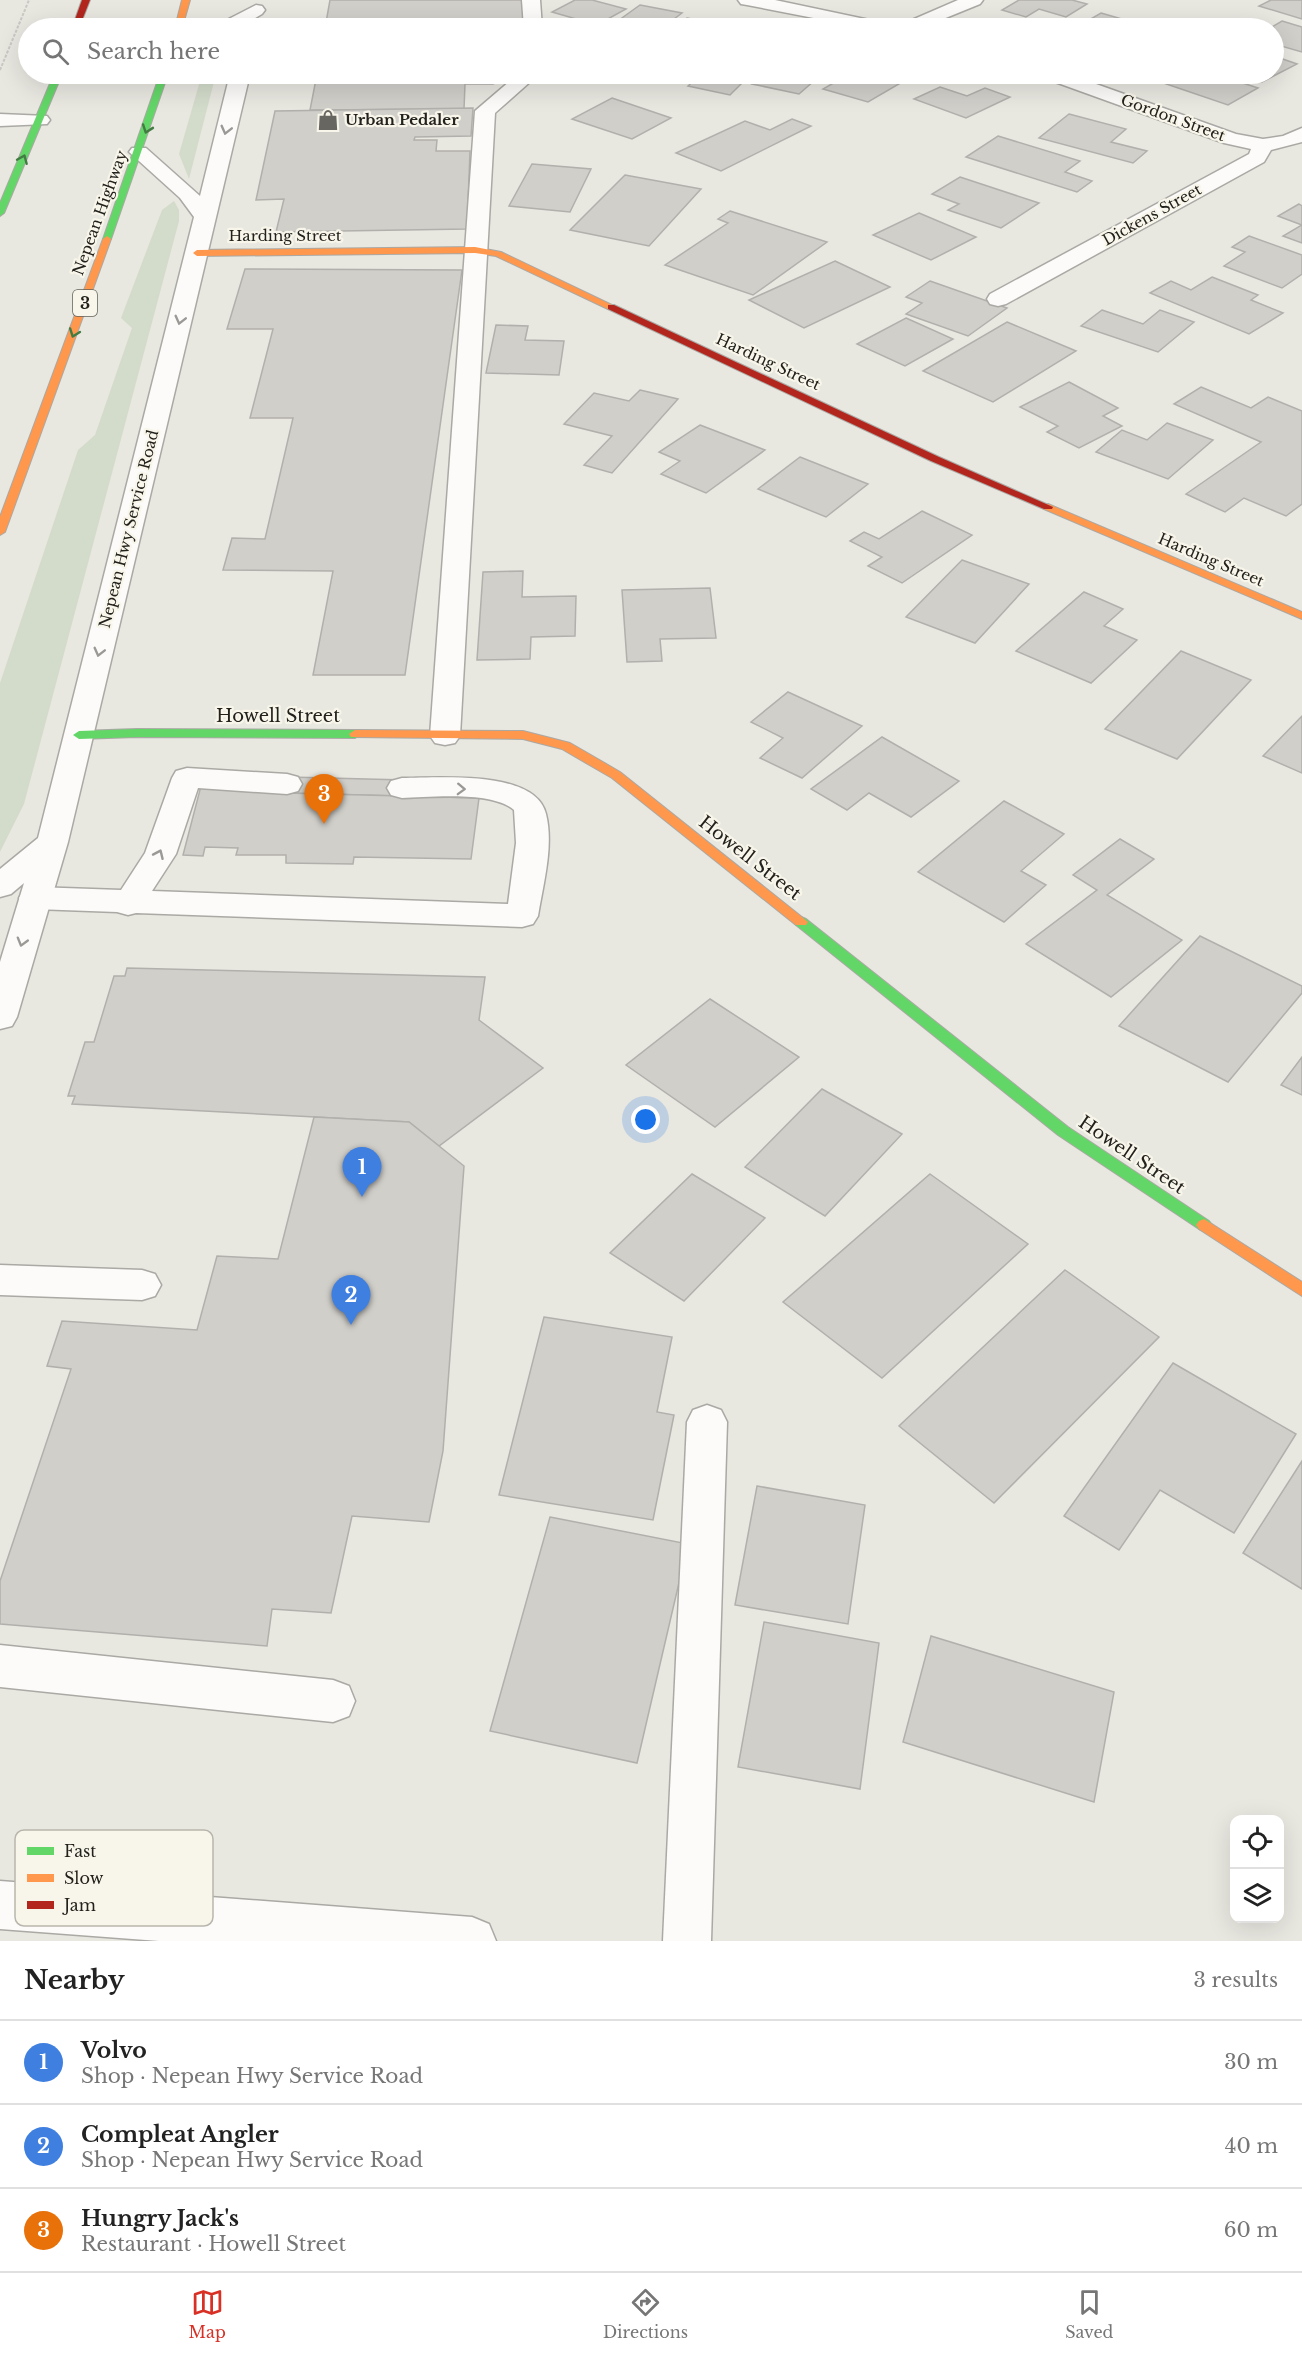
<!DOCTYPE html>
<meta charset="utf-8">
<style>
body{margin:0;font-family:"Libre Baskerville",serif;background:#f2f2f2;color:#222}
.controls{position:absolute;right:18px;bottom:18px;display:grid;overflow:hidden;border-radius:12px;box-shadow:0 6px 24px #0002}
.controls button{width:54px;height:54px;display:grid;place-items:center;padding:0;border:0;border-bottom:2px solid #e0e0e0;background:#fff;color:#222;font:30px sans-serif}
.you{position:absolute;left:646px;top:1120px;width:21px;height:21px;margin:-15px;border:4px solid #fff;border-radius:50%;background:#1a73e8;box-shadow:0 0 0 9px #1a73e833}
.badge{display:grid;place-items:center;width:39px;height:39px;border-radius:50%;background:#d93025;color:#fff;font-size:20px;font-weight:700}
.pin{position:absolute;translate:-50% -50px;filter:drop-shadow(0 2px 3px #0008)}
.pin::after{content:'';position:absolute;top:32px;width:21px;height:18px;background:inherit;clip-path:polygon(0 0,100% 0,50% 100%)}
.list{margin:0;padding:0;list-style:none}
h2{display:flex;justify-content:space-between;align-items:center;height:78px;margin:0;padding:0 24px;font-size:26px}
h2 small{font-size:20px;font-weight:400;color:#767676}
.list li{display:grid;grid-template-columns:39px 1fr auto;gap:18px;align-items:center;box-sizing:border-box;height:84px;padding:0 24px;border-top:2px solid #e0e0e0}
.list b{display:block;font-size:22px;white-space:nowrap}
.list p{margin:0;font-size:20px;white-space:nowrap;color:#767676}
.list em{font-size:20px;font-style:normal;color:#767676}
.icon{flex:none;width:33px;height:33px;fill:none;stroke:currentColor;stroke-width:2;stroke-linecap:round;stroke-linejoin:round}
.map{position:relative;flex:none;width:1302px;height:1941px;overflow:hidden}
.search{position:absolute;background:#fff;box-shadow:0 6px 24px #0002;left:18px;right:18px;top:18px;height:66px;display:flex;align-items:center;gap:15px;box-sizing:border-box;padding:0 21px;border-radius:33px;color:#767676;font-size:22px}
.sheet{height:330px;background:#fff}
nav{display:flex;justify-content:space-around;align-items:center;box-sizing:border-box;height:84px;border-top:2px solid #e0e0e0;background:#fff;font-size:16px;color:#767676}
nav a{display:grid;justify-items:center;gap:3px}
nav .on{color:#d93025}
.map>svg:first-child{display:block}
.green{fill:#d3dccb}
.building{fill:#d1cfca;stroke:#b2b0ac;stroke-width:1.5}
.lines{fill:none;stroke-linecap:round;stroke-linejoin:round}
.lane-casing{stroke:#aaa9a4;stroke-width:3}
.street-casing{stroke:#aaa9a4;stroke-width:3}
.fast-casing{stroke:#aaa9a4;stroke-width:2}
.slow-casing{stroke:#aaa9a4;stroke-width:2}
.jam-casing{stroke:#aaa9a4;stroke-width:2}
.path{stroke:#c8c8c5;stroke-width:2;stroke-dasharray:3 1.5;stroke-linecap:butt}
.lane{fill:#fcfbfa;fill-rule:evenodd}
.street{fill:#fcfbfa;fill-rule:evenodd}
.fast{fill:#63d668;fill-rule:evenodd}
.slow{fill:#ff974d;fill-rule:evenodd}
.jam{fill:#b3261e;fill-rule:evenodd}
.oneway{stroke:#427c42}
.oneway2{stroke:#9a9996}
.labels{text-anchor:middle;stroke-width:4.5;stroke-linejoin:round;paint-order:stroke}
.far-street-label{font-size:15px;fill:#22211c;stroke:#f8f6ea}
.far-poi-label{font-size:15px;font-weight:bold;fill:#22211c;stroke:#f8f6ea;text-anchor:start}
.shield{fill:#f8f6ea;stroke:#62615a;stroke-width:1.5}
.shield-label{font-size:16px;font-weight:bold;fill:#22211c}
.street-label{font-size:18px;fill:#22211c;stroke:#f8f6ea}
.key{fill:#f8f6ea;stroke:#b8b6ac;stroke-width:1.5}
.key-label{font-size:16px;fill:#22211c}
</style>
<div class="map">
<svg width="1302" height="1941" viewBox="0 0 1302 1941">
<rect width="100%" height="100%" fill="#e8e7e0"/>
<g class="green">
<path d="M 202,74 L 216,74 L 189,179 L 179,154 Z"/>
<path d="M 174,201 L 179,210 L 179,221 L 24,804 L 0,852 L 0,683 L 78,450 L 95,435 L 132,328 L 121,318 L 162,210 Z"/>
</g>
<g class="building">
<path d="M 330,0 L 523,0 L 523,28 L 325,28 Z"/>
<path d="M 575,0 L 592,0 L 626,9 L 597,25 L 552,12 Z"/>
<path d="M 1019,0 L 1072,0 L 1087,4 L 1066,17 L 1039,9 L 1026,17 L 1002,10 Z"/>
<path d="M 1271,0 L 1302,0 L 1302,19 L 1259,6 Z"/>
<path d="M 640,5 L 682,13 L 662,28 L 608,28 Z"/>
<path d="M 1101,13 L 1153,28 L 1098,28 L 1082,24 Z"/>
<path d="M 687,18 L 730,27 L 673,28 Z"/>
<path d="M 1282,21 L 1302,27 L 1302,52 L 1274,44 L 1274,28 L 1270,28 Z"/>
<path d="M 1274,56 L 1297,64 L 1262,82 L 1237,74 L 1274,74 Z"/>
<path d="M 317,74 L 510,74 L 510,76 L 493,84 L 465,84 L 464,109 L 310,110 Z"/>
<path d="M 633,74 L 667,74 L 656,80 Z"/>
<path d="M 701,74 L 751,74 L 730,95 L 688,86 Z"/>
<path d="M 764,74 L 822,74 L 799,94 L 752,84 Z"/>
<path d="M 849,74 L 916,74 L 868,102 L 823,89 Z"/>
<path d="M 1137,74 L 1215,74 L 1258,88 L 1228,105 Z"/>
<path d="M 940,87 L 967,96 L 985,88 L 1010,97 L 966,118 L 914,99 Z"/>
<path d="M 612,98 L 671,118 L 632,139 L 572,119 Z"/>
<path d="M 473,108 L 471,136 L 415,137 L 414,140 L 437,140 L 436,151 L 470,151 L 467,229 L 276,232 L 284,199 L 256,200 L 275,111 Z"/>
<path d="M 1069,114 L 1126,129 L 1111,142 L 1147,151 L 1133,163 L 1039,138 Z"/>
<path d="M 792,119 L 811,126 L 721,171 L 676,153 L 745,121 L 770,130 Z"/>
<path d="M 998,136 L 1080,161 L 1065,172 L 1092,181 L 1077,192 L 966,157 Z"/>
<path d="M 532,164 L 591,169 L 570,212 L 509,206 Z"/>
<path d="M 625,175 L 701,189 L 649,246 L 570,230 Z"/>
<path d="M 960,177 L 1039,203 L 1001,228 L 948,210 L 959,204 L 932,194 Z"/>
<path d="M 1299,204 L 1302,206 L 1302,243 L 1283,236 L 1302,225 L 1278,216 Z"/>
<path d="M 730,211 L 827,242 L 753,295 L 665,265 L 728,223 L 718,219 Z"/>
<path d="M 919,213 L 976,237 L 931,260 L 873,235 Z"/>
<path d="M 1249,236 L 1302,255 L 1302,274 L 1282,288 L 1224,266 L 1245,252 L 1232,247 Z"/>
<path d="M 835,261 L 890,287 L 804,328 L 749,300 Z"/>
<path d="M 245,269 L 462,270 L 405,675 L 313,675 L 333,571 L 223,570 L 232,538 L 265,539 L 293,418 L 250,418 L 273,329 L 227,329 Z"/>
<path d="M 1212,277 L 1258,295 L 1251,300 L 1283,313 L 1249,334 L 1150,293 L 1171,281 L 1191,290 Z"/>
<path d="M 930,281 L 1007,308 L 968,336 L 906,314 L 922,303 L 906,297 Z"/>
<path d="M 1102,310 L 1143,324 L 1160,310 L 1194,322 L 1158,352 L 1081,326 Z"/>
<path d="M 906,318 L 953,339 L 905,366 L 857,344 Z"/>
<path d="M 1007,322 L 1076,351 L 993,402 L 923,371 Z"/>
<path d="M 496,325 L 528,326 L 525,340 L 564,341 L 559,375 L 486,373 Z"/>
<path d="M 1069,382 L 1118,408 L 1103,416 L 1122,426 L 1079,448 L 1047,432 L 1058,426 L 1020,407 Z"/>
<path d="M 1201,387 L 1251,408 L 1268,397 L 1302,411 L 1302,504 L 1286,516 L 1244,498 L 1225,512 L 1186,494 L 1261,442 L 1174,404 Z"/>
<path d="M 640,390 L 678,399 L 612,473 L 584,465 L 612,436 L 564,424 L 594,393 L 629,401 Z"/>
<path d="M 1167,423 L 1213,440 L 1168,479 L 1096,452 L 1122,430 L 1147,440 Z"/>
<path d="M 700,425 L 765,450 L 706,493 L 661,474 L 680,461 L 659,452 Z"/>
<path d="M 800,457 L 868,484 L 826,517 L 758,489 Z"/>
<path d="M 922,511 L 972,535 L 902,583 L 868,566 L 882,557 L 850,541 L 864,532 L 879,539 Z"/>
<path d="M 962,560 L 1029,584 L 975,643 L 906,617 Z"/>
<path d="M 523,571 L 522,597 L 576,596 L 575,636 L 531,637 L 530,659 L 477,660 L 483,572 Z"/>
<path d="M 710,588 L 716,638 L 660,639 L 662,661 L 627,662 L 622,590 Z"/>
<path d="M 1084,592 L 1123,609 L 1104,626 L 1137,640 L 1091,683 L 1016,651 Z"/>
<path d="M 1181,651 L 1251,680 L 1177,759 L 1105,729 Z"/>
<path d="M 788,692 L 862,726 L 802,778 L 760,758 L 783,738 L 751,722 Z"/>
<path d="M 1302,716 L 1302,773 L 1263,756 Z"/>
<path d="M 882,737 L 959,781 L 911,817 L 869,793 L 847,810 L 811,789 Z"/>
<path d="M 289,777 L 405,780 L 401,796 L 285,793 Z"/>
<path d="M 201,786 L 285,793 L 479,798 L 471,859 L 354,857 L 353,864 L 286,863 L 286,855 L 236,855 L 238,848 L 205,847 L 203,856 L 183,855 Z"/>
<path d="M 1004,801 L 1064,834 L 1021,871 L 1046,885 L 1004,922 L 918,872 Z"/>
<path d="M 1120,839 L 1154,859 L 1107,895 L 1182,940 L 1111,997 L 1026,944 L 1097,890 L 1073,875 Z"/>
<path d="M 1200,936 L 1302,986 L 1302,993 L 1228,1082 L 1119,1026 Z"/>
<path d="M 127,968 L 485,977 L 479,1020 L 543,1068 L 439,1146 L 409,1122 L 72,1104 L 75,1096 L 68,1096 L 85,1042 L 94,1042 L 114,976 L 125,976 Z"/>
<path d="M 710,999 L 799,1057 L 715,1127 L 626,1065 Z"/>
<path d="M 1302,1057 L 1302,1095 L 1281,1085 Z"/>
<path d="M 822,1089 L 902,1134 L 825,1216 L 745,1167 Z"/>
<path d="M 314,1117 L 409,1122 L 464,1166 L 443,1451 L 429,1522 L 352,1516 L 331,1613 L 272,1609 L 267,1646 L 0,1624 L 0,1581 L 71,1369 L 47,1366 L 62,1321 L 197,1330 L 217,1256 L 278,1259 Z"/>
<path d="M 692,1174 L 765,1218 L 684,1301 L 610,1253 Z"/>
<path d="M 930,1174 L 1028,1244 L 882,1378 L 783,1302 Z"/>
<path d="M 1065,1270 L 1159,1337 L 994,1503 L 899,1426 Z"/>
<path d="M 544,1317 L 672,1337 L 657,1412 L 674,1415 L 653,1520 L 499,1495 Z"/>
<path d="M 1173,1363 L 1296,1434 L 1234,1533 L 1160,1490 L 1119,1550 L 1064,1516 Z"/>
<path d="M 1302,1461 L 1302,1589 L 1243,1553 Z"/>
<path d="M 757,1486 L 865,1505 L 848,1624 L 735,1605 Z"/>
<path d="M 550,1517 L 688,1544 L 637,1763 L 490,1731 Z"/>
<path d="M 764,1622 L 879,1643 L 860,1789 L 738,1767 Z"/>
<path d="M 931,1636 L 1114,1692 L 1094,1802 L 903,1742 Z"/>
</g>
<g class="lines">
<defs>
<g id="lane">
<path d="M 522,0 L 540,0 L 542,28 L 524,28 Z"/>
<path d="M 518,74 L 539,74 L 495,113 L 460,736 L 455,743 L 445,745 L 435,743 L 430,736 L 475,111 Z"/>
<path d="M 187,768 L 287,774 L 298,777 L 302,784 L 298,791 L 287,794 L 198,788 L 176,854 L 152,891 L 508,904 L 516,843 L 514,810 C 493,791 430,797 402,798 L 391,795 L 387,788 L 391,781 L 402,778 C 438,778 535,769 546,814 C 554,846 543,885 538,916 L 533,924 L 522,927 L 136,913 L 128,915 L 117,912 L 35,909 L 24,906 L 19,898 L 24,890 L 35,887 L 121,890 L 145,853 L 172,778 L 176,771 Z"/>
<path d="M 0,1265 L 142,1270 L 155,1274 L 161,1285 L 155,1296 L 142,1300 L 0,1295 Z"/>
<path d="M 707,1405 L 721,1410 L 727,1422 L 711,1941 L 663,1941 L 687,1422 L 693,1410 Z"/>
<path d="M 0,1645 L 333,1680 L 349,1686 L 355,1701 L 349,1716 L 333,1722 L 0,1687 Z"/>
</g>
<g id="street">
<path d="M 738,0 L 775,0 L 898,26 L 958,0 L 983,0 L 980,4 L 921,28 L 865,28 L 747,5 L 741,4 Z"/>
<path d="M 256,5 L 262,6 L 265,10 L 262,14 L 238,28 L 217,28 L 219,24 Z"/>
<path d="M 230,74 L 250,74 L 68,842 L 17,1017 L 12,1026 L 0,1029 L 0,962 L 24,883 L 11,894 L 0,897 L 0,869 L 38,838 L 194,217 L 180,198 L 129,152 L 132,148 L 146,148 L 200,196 Z"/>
<path d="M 1042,74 L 1068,74 L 1236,134 L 1263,139 L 1283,136 L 1302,128 L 1302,142 L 1271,150 L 1264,162 L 1006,304 L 998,306 L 990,304 L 987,299 L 990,294 L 1249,154 L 1251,149 L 1224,143 L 1044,78 Z"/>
<path d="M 0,114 L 47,116 L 50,120 L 47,124 L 0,126 Z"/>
<path d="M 0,1881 L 472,1917 L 489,1924 L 496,1941 L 159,1941 L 0,1929 Z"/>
</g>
<g id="fast">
<path d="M 54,74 L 62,74 L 4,213 L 0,216 L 0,203 Z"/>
<path d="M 160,74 L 168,74 L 111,239 L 104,241 L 103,239 Z"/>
<path d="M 137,729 L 355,730 L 361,734 L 355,738 L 137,737 L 79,739 L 73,735 L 79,731 Z"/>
<path d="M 801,917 L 806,919 L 1068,1127 L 1209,1221 L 1212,1225 L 1209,1229 L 1204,1231 L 1199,1229 L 1058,1135 L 796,925 L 794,922 Z"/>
</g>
<g id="slow">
<path d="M 182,0 L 190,0 L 182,28 L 175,28 Z"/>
<path d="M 107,236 L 111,239 L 5,532 L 0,535 L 0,517 L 103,239 Z"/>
<path d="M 475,247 L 501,252 L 616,307 L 608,309 L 496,256 L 475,253 L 197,256 L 193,253 L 197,250 Z"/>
<path d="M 1048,504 L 1302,612 L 1302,619 L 1044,509 L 1043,507 Z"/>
<path d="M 355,730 L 523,731 L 570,743 L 620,772 L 808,922 L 806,925 L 796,925 L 612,778 L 562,749 L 523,739 L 351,737 L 349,734 Z"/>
<path d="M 1204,1219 L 1302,1282 L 1302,1296 L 1199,1229 L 1196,1225 L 1199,1221 Z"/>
</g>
<g id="jam">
<path d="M 82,0 L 90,0 L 79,28 L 72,28 Z"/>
<path d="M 608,305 L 614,305 L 939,457 L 1053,507 L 1052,509 L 1044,509 L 931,461 L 608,309 Z"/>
</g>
</defs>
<use href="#lane" class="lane-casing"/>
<use href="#street" class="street-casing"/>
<use href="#fast" class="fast-casing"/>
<use href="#slow" class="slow-casing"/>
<use href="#jam" class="jam-casing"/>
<path class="path" d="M 0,70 L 29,0"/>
<use href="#lane" class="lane"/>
<use href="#street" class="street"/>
<use href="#fast" class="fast"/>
<use href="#slow" class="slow"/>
<use href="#jam" class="jam"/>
</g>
<defs><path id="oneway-chevron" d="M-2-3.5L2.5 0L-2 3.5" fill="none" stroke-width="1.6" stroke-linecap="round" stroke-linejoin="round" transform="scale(1.5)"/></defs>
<g class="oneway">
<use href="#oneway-chevron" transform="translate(147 129) rotate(109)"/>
<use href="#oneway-chevron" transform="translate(23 159) rotate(-67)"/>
<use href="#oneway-chevron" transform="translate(74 333) rotate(110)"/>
</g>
<g class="oneway2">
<use href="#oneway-chevron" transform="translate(226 130) rotate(104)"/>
<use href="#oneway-chevron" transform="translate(180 320) rotate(104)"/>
<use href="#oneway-chevron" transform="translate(99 652) rotate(104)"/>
<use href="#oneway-chevron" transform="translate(461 789) rotate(2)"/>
<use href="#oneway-chevron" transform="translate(159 854) rotate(-66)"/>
<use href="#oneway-chevron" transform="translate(22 942) rotate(106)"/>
</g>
<defs>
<symbol id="shop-bare" viewBox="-9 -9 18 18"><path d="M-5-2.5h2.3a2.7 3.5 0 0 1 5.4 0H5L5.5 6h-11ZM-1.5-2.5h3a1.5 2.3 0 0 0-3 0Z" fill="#676661" stroke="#f8f6ea" stroke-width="2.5" paint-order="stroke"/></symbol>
</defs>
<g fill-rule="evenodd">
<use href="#shop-bare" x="313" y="105" width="30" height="30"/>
</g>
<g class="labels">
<g class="far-street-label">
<text transform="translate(1173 118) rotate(20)" y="5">Gordon Street</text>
<text transform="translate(100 213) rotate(-70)" y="5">Nepean Highway</text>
<text transform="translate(1152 215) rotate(-29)" y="5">Dickens Street</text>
<text x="285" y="241">Harding Street</text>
<text transform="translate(768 362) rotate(25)" y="5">Harding Street</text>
<text transform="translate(129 529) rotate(-76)" y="5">Nepean Hwy Service Road</text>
<text transform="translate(1211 560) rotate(23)" y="5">Harding Street</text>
</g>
<g class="far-poi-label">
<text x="345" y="125">Urban Pedaler</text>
</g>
<rect class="shield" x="73" y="290" width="24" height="26" rx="4.5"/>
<g class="shield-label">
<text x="85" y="309">3</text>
</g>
<g class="street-label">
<text x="278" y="722">Howell Street</text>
<text transform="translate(750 858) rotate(38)" y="6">Howell Street</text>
<text transform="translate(1132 1155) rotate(34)" y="6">Howell Street</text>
</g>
</g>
<rect x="15" y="1830" width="198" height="96" rx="9" class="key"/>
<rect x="27" y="1847" width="27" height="8" fill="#63d668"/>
<rect x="27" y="1874" width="27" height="8" fill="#ff974d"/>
<rect x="27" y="1901" width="27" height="8" fill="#b3261e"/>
<g class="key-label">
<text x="64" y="1857">Fast</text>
<text x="64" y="1884">Slow</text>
<text x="64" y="1911">Jam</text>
</g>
</svg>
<div class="controls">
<button><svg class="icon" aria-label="locate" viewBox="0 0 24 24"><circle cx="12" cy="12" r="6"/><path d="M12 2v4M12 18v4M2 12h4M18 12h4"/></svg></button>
<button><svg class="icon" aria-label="layers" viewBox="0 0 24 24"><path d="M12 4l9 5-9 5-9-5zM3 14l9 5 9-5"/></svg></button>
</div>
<div class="you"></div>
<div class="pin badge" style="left:362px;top:1197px;background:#3f7fe0">1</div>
<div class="pin badge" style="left:351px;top:1325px;background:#3f7fe0">2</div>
<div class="pin badge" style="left:324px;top:824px;background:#e8710a">3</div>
<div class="search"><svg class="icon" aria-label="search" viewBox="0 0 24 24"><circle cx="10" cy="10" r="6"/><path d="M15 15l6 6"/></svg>Search here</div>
</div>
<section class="sheet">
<h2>Nearby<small>3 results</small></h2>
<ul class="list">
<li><span class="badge" style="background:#3f7fe0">1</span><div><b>Volvo</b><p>Shop · Nepean Hwy Service Road</p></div><em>30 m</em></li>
<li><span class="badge" style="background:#3f7fe0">2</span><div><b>Compleat Angler</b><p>Shop · Nepean Hwy Service Road</p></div><em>40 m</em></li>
<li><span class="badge" style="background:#e8710a">3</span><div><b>Hungry Jack's</b><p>Restaurant · Howell Street</p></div><em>60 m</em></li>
</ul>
</section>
<nav>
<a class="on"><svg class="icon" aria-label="map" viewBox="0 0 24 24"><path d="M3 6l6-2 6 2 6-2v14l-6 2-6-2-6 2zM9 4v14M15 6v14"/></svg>Map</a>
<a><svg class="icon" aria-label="directions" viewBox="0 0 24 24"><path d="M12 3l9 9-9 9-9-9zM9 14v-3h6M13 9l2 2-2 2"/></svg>Directions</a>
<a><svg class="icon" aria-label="saved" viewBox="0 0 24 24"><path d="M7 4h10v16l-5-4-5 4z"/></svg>Saved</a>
</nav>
